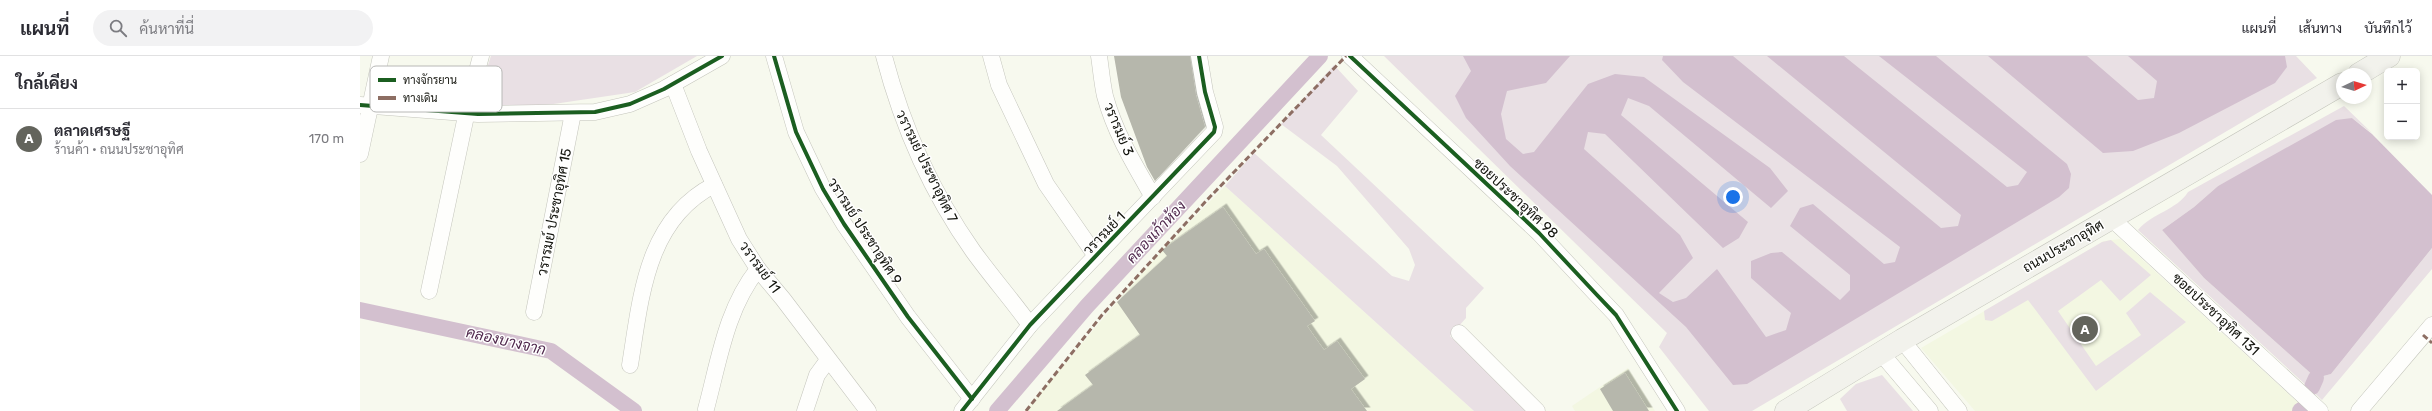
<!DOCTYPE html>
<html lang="th">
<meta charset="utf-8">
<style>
body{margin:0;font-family:Rubik,Sarabun,sans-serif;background:#f2f2f3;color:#2b2b33}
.controls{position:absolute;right:12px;top:12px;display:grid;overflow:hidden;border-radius:6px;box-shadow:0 2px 10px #0003}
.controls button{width:36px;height:36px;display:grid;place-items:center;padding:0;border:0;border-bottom:1px solid #e1e1e2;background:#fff;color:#2b2b33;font:20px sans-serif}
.compass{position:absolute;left:1976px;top:12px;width:36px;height:36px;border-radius:50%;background:#fff;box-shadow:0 2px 10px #0003;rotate:86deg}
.you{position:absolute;left:1373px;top:141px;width:14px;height:14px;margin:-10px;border:3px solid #fff;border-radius:50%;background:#1a73e8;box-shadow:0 0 0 6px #1a73e833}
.badge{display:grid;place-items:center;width:26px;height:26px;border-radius:50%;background:#63645c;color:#fff;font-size:13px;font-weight:700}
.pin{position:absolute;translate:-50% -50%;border:2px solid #fff;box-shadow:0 1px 4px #0006}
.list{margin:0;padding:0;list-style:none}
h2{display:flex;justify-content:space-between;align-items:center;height:52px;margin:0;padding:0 16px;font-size:17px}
h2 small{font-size:13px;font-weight:400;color:#7c7c81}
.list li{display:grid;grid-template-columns:26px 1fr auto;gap:12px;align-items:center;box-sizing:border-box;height:60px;padding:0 16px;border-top:1px solid #e1e1e2}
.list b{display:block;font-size:15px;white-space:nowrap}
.list p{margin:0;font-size:13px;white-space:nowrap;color:#7c7c81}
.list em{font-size:13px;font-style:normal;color:#7c7c81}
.icon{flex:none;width:22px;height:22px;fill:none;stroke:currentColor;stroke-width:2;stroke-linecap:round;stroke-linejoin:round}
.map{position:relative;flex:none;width:2072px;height:355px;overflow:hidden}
header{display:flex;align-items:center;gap:24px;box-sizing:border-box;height:56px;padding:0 20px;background:#fff;border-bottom:1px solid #e1e1e2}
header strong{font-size:19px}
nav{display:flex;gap:22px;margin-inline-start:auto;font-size:14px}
.search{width:280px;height:36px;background:#f2f2f3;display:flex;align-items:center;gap:10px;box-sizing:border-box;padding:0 14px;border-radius:22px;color:#7c7c81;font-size:15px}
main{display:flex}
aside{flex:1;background:#fff}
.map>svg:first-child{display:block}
.built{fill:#f3f7e2}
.green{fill:#e9e0e4}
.water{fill:#d3c0cf}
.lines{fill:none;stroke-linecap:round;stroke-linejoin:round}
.canal{stroke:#d3c0cf;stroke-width:16}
.building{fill:#b6b7ac;filter:url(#shadow)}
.minor-casing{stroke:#c4c5bc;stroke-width:17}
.secondary-casing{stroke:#c4c5bc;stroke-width:23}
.minor{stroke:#fefefc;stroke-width:16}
.secondary{stroke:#f2f2ec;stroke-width:22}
.quiet{stroke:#8d6e63;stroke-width:3;stroke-dasharray:6 3;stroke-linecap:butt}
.cycleway-casing{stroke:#fff;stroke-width:6}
.cycleway{stroke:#1b5e20;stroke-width:4}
.labels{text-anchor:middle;stroke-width:3;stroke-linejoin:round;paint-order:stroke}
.street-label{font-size:14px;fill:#13140d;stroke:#fff}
.water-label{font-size:15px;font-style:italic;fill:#512a4e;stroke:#fff}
.key{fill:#fff;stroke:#b8b8b6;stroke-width:1}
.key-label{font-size:11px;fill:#13140d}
</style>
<header>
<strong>แผนที่</strong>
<div class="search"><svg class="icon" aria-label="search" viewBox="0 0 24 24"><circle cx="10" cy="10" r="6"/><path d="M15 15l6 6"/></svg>ค้นหาที่นี่</div>
<nav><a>แผนที่</a><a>เส้นทาง</a><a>บันทึกไว้</a></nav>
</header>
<main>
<aside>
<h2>ใกล้เคียง<small></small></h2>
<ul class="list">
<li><span class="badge">A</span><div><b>ตลาดเศรษฐี</b><p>ร้านค้า · ถนนประชาอุทิศ</p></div><em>170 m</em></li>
</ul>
</aside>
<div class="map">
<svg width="2072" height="355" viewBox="0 0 2072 355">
<defs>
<filter id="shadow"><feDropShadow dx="3.5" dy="-3.5" stdDeviation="0" flood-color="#0004"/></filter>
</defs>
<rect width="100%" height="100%" fill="#f7f9ee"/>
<g class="built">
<path d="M 865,130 L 1114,355 L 665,355 L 756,247 L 809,187 Z"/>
<path d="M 1760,183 L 1947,355 L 1615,355 L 1561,292 L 1744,185 Z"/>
<path d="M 1268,312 L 1295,355 L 1215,355 L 1212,350 Z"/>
</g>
<g class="green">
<path d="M 131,0 L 337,0 L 275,36 L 180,50 L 114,51 Z"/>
<path d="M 1024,0 L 1936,0 L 1957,22 L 1392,355 L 1349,355 L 1299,291 L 1307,277 Z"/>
<path d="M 974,9 L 998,35 L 961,79 L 1124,232 L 1106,252 L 1106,262 L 1090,280 L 1168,355 L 1114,355 L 865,130 L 894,97 L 1032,220 L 1049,225 L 1055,209 L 1049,193 L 977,110 L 921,68 Z"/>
<path d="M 1984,50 L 2012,77 L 1992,62 L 1858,130 L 1834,151 L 1802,174 L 1844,222 L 1956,322 L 1971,318 L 2072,192 L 2072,213 L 1962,344 L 1778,174 C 1792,157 1817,154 1828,136 Z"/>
<path d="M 1751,184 L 1791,219 L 1760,245 L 1741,224 L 1698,255 L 1736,310 L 1781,279 L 1766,257 L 1790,236 L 1826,266 L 1736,335 L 1668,244 L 1632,265 L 1625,264 L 1624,255 L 1742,186 Z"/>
<path d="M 1522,319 L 1553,355 L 1487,355 L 1480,343 L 1496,328 Z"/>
</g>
<g class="water">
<path d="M 1103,0 L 1210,0 L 1186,27 L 1147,35 L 1141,58 L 1146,83 L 1163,98 L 1174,96 L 1228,28 L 1255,18 L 1284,21 L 1410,112 L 1428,135 L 1411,152 L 1289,50 L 1268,42 L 1261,59 L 1388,166 L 1379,182 L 1363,192 L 1245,78 L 1228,76 L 1224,93 L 1320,179 L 1333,202 L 1299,237 L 1313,246 L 1326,242 L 1357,213 L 1406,281 L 1426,274 L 1431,257 L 1391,222 L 1391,205 L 1411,197 L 1422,196 L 1480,244 L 1490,234 L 1490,219 L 1430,170 L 1440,152 L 1453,148 L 1524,208 L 1535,206 L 1540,191 L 1323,26 L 1302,4 L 1303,0 L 1373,0 L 1581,172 L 1598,170 L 1601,159 L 1407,0 L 1484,0 L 1647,131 L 1658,129 L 1667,116 L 1519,0 L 1576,0 L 1707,108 L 1711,118 L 1709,132 L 1699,141 L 1387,328 L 1373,329 L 1326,271 L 1150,110 L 1106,62 L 1095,40 L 1111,15 Z"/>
<path d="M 1628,0 L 1727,0 L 1778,44 L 1794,42 L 1797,25 L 1768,0 L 1925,0 L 1927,11 L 1915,27 L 1819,77 L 1773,95 L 1743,97 Z"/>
<path d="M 1992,62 L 2012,78 L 2072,139 L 2072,192 L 1971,318 L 1956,322 L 1844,222 L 1802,174 L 1834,151 L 1858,130 L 1976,64 Z"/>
</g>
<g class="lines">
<g class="canal">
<path d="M 0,254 L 191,295 L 274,355"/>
<path d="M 1952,331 L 1956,322"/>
<path d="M 637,355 L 727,250 L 960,0"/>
<path d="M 1940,355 L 1941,354"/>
</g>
</g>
<g class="building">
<path d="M 754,0 L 830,0 L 836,39 L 845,71 L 795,125 L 787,111 L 761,41 Z"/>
<path d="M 863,151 L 896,198 L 904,193 L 955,265 L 947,270 L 964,294 L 977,285 L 1005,323 L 991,333 L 1007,355 L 697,355 L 733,329 L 725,319 L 780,279 L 757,246 L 807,200 L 802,194 Z"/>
<path d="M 1265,317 L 1289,355 L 1253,355 L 1240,333 Z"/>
</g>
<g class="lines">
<defs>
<g id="minor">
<path d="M 414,0 L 436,76 L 463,133 L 484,168 L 548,261 L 612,343"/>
<path d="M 524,0 C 542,69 572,137 613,195 C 631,220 652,244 670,269"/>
<path d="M 631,0 L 639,29 L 686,128 L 736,200"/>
<path d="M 739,0 C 741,13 742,27 745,40 C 755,77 774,108 793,141"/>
<path d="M 990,0 L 1179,177 L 1237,239 L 1256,259 L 1317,355"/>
<path d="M 313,28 L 339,95 L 379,183 L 398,213 L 423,243 L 508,355"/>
<path d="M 0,49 L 118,58 L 235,56 L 270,48 L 304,33 L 362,0"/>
<path d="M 0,98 L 21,0"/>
<path d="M 1751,162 L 1960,355"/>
<path d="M 69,235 L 110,41 L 121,0"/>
<path d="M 174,256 L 213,57"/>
<path d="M 1099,277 L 1177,355"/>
<path d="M 1542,284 L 1599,355"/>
<path d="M 1521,297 L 1570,355"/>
<path d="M 270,309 C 281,241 286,164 354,129"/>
<path d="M 346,353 C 359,305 366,253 398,213"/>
<path d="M 445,355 L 457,319 L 468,304"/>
<path d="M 602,355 L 670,269 L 854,76 L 855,71 L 845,36 L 839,0"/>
<path d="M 1999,355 L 2072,269"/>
</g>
<g id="secondary">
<path d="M 1999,18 L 2029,0"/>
<path d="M 1426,355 L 1542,284 L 1982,28"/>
</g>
</defs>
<use href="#minor" class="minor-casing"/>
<use href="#secondary" class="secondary-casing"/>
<use href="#minor" class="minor"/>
<use href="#secondary" class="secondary"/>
<g class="quiet">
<path d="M 2063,279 L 2072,287"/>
<path d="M 666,355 L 742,259 L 847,144 L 986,0"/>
</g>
<defs>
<g id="cycleway">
<path d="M 414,0 L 436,76 L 463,133 L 484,168 L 548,261 L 612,343"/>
<path d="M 990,0 L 1179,177 L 1237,239 L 1256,259 L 1317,355"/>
<path d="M 0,49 L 118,58 L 235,56 L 270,48 L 304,33 L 362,0"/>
<path d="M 602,355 L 670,269 L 854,76 L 855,71 L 845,36 L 839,0"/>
</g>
</defs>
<use href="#cycleway" class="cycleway-casing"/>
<use href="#cycleway" class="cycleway"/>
</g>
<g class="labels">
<g class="street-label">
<text transform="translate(759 73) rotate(67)" y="5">วรารมย์ 3</text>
<text transform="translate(567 110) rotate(64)" y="5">วรารมย์ ประชาอุทิศ 7</text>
<text transform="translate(1156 142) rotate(43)" y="5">ซอยประชาอุทิศ 98</text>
<text transform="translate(194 156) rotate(-79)" y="5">วรารมย์ ประชาอุทิศ 15</text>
<text transform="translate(505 175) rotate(57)" y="5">วรารมย์ ประชาอุทิศ 9</text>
<text transform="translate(744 177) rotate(-46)" y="5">วรารมย์ 1</text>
<text transform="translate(1703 190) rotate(-30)" y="5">ถนนประชาอุทิศ</text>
<text transform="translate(400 211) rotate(54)" y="5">วรารมย์ 11</text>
<text transform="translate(1856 258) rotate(43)" y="5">ซอยประชาอุทิศ 131</text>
</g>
<g class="water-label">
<text transform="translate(796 176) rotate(-47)" y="5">คลองเก้าห้อง</text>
<text transform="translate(146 285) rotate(13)" y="5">คลองบางจาก</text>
</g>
</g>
<rect x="10" y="10" width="132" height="46" rx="6" class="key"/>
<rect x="18" y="22" width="18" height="4" fill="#1b5e20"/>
<rect x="18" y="40" width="18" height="4" fill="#8d6e63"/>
<g class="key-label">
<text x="43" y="28">ทางจักรยาน</text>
<text x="43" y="46">ทางเดิน</text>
</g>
</svg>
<div class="controls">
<button>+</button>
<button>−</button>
</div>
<svg class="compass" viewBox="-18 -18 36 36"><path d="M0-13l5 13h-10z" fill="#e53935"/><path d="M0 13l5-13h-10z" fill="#7c7c81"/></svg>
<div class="you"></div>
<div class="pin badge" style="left:1725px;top:273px">A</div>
</div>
</main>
